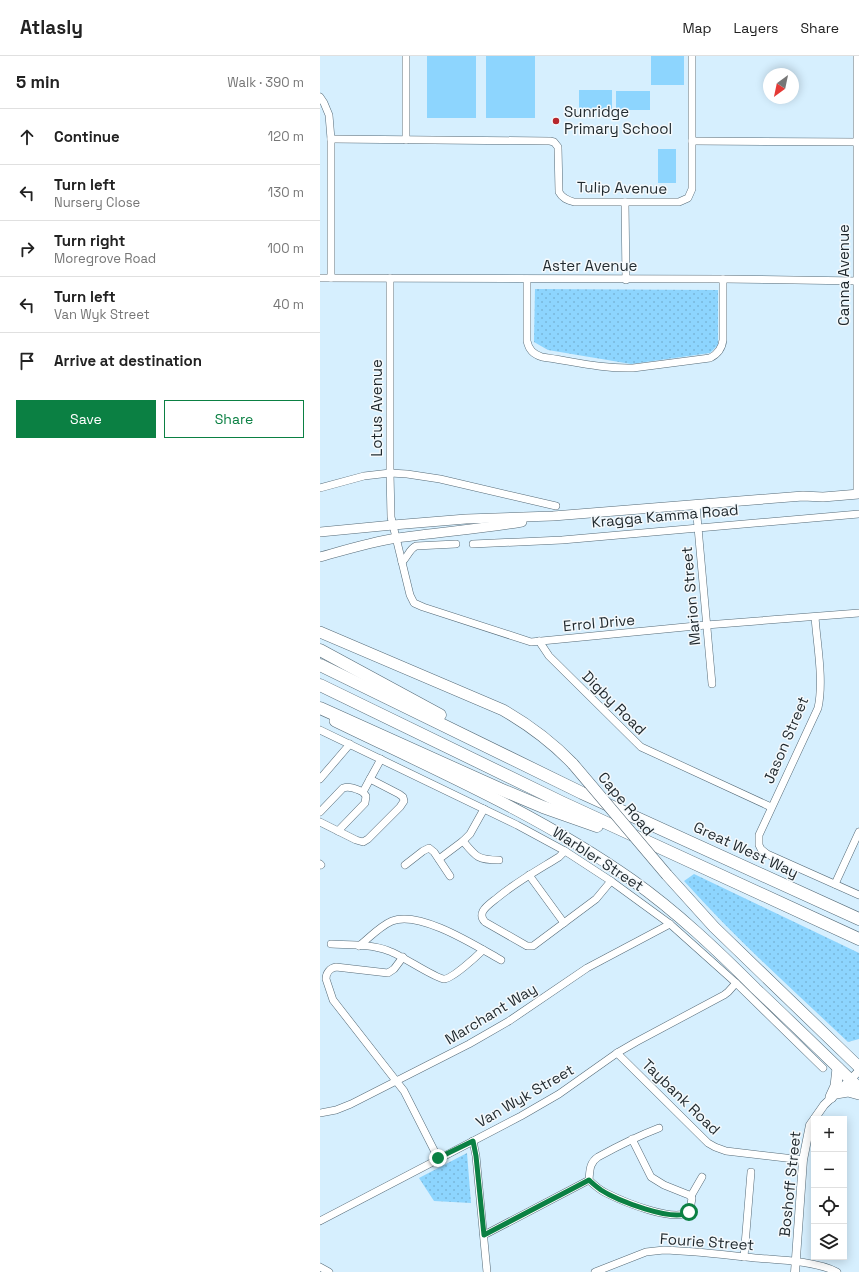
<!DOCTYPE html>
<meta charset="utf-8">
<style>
body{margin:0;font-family:"Space Grotesk",sans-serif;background:#f6f6f6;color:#222}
.controls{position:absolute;right:12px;bottom:12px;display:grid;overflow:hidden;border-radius:0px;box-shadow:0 2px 10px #0003}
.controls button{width:36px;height:36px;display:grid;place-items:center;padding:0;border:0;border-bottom:1px solid #e0e0e0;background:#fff;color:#222;font:20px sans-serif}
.compass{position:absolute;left:443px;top:12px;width:36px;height:36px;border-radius:50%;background:#fff;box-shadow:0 2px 10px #0003;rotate:213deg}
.stop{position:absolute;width:12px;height:12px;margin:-9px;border:3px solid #0b8043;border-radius:50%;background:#fff}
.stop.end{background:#0b8043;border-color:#fff;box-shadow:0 1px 4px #0008}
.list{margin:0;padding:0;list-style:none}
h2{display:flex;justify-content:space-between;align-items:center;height:52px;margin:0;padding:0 16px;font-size:17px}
h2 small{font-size:13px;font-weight:400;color:#767676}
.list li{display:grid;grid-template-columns:26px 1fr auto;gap:12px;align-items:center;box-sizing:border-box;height:56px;padding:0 16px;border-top:1px solid #e0e0e0}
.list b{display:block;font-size:15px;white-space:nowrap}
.list p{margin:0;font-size:13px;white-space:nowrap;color:#767676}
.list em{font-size:13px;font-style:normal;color:#767676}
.actions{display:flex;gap:8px;padding:12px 16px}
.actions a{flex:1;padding:9px 0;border:1px solid #0b8043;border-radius:0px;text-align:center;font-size:14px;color:#0b8043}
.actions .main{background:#0b8043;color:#fff}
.icon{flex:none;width:22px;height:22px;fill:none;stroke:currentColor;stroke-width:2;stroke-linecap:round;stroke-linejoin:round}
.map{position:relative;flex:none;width:539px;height:1216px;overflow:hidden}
header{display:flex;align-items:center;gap:24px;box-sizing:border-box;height:56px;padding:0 20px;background:#fff;border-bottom:1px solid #e0e0e0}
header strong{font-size:19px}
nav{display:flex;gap:22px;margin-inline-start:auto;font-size:14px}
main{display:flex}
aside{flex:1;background:#fff}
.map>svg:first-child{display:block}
.grass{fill:url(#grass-dots)}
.garden{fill:#8dd5fe}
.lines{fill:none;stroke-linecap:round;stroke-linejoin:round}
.minor-casing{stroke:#556a77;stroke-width:8}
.tertiary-casing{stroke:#556a77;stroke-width:9}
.secondary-casing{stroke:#556a77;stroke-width:10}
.primary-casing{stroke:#556a77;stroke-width:12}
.motorway-casing{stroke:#556a77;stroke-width:13}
.minor{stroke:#fff;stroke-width:7}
.tertiary{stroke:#fff;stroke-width:8}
.secondary{stroke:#fff;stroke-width:9}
.primary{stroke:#fff;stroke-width:11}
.motorway{stroke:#fff;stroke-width:12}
.primary-bridge-casing{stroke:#556a77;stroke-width:12;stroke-linecap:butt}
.primary-bridge{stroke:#fff;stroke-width:11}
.route{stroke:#0b8043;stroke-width:5}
.poi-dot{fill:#b6262c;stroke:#f4f9fc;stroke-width:1.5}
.labels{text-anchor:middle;stroke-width:3;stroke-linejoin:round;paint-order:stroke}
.poi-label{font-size:15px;fill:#1f282d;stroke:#f4f9fc;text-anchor:start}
.street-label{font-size:15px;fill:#1f282d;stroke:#f4f9fc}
</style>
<header>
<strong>Atlasly</strong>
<nav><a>Map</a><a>Layers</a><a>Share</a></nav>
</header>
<main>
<aside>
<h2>5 min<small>Walk · 390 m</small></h2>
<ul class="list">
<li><svg class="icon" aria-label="ahead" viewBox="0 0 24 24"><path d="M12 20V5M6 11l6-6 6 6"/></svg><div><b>Continue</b></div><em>120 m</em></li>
<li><svg class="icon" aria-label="left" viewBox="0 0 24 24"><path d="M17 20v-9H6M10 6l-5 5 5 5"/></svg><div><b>Turn left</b><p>Nursery Close</p></div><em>130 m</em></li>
<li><svg class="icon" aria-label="right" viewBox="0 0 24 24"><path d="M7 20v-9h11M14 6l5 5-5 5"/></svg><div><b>Turn right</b><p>Moregrove Road</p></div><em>100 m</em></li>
<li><svg class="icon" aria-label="left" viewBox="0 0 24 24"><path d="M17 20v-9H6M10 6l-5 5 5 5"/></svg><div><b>Turn left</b><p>Van Wyk Street</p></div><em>40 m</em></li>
<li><svg class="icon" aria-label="arrive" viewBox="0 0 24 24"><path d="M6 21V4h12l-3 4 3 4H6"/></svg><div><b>Arrive at destination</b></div></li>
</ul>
<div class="actions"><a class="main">Save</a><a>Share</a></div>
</aside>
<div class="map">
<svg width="539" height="1216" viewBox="0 0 539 1216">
<defs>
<pattern id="grass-dots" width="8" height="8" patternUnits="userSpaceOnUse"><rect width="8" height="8" fill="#8dd5fe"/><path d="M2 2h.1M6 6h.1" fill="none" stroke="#79b7da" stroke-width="1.8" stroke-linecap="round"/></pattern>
</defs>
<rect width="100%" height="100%" fill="#d6effe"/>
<g class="grass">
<path d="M 215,233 L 398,234 L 398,289 L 390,297 L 311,308 L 228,294 L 214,286 Z"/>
<path d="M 374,818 L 539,897 L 539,983 L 528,986 C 472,933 415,882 364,825 Z"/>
<path d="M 147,1097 L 151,1147 L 114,1145 L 99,1122 Z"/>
</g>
<g class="garden">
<rect x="107" y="0" width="49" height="62"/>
<rect x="166" y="0" width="49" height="62"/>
<rect x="331" y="0" width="33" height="29"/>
<rect x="259" y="34" width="33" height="19"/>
<rect x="296" y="35" width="34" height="19"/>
<rect x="338" y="93" width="18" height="34"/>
</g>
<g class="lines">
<defs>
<g id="minor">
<path d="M 537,0 L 537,438"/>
<path d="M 0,41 L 4,47 L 9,59 L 11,83 L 11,222"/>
<path d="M 11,83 L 230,85 L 234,86 L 238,91 L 239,136 C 242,142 247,144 254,146 L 359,146 L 368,142 L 372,133 L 372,0"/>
<path d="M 86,84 L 86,0"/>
<path d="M 372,85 L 539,86"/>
<path d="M 305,146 L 306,224"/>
<path d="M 0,222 L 403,223 L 539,225"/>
<path d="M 70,222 L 70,417 L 71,461 L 90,539 L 94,547 L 103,551 L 211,586 L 386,569 L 539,557"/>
<path d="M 207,223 L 207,285 C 209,294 213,298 222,301 C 251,305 282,313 313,312 L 390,302 C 398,298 402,293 403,284 L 403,223"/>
<path d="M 0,432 L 44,420 L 70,417 L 87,418 L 120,423 L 236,450"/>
<path d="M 376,449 L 392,628"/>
<path d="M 153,488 L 242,484 L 539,458"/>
<path d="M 82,506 C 88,501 89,493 96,490 L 136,488"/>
<path d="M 495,561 C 497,589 504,624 498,652 L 439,779 L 439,789 L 441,793 L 447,798 L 539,839"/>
<path d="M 219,585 L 229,600 L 321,691 L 451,751"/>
<path d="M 0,674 L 197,769 L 245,795 L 291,825 L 350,868 L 416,927 L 503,1012"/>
<path d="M 0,723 L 30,688"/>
<path d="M 50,723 L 61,703"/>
<path d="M 0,756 L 23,732 C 30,730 36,733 43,736 L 46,740 L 45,747 L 18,775"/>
<path d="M 0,766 L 36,784 L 43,786 L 48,783 L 80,751 L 84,745 L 83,741 L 79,738 L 50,723 L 43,736"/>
<path d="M 143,785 C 156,801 158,804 179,804"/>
<path d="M 245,795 L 239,801 C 218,814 196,826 177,842 C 172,846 166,850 163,855 C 161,859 162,863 165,866 L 207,890 L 213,890 L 276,843 L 291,825"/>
<path d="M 119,803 L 143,785 L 150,778 L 164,753"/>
<path d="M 0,808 L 1,809"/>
<path d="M 85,809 L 103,795 L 109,792 L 114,796 L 130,820"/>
<path d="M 209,819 L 244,867"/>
<path d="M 515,828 L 539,776"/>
<path d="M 11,888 C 30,889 51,888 69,895 C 81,899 116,923 124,923 C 132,923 157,900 163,894"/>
<path d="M 39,890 C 49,882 60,870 72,865 C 100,854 156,890 181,904"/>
<path d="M 83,901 L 74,913 L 68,917 L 16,911 C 10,912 6,917 6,923 L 13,944 L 84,1035 L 118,1102"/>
<path d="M 297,997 L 388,1087 L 395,1091 L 406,1095 L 483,1104"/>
<path d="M 0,1057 L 16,1054 L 31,1048 L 149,988 L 189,965 L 267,912 L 350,868"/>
<path d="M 312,1083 L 331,1121 L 344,1129 L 369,1139 L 372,1142 L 370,1154 C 358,1169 302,1145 286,1137 C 280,1134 274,1129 269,1124 C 270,1115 269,1107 278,1101 C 298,1090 318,1080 339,1072"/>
<path d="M 153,1085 L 156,1100 L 167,1216"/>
<path d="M 371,1140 L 382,1121"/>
<path d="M 0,1165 L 201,1060 L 239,1038 L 297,997 L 316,986 L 404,939 L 408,936 L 416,927"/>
<path d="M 164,1179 L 269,1124"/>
<path d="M 424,1201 L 431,1116"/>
<path d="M 0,1211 L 9,1216"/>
<path d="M 275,1216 L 326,1196 L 344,1194 C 374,1195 405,1199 435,1202 C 459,1204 496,1205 517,1216"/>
</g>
<path id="tertiary" d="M 475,1216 L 483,1104 L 490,1069 L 504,1049 L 539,1015"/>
<g id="secondary">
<path d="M 0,476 L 73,469 L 146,463 L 233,460 L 483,440 L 503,441 L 539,438"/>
<path d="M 0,501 C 25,494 51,486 77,482 C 119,476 161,473 202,466"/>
</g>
<g id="primary">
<path d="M 0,576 L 183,654 C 209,669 232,686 253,708"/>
<path d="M 15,665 C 116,714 220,759 312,824 C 357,856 397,894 436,933 C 471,966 505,999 539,1032"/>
<path d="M 347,819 L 394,871 L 539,1011"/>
<path d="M 516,1037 L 528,1035 L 539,1038"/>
<path d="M 511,1041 L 516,1030 L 518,1012"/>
</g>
<g id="motorway">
<path d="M 0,594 L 120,659"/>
<path d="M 0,609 L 262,737 L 539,863"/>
<path d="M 0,629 L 241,746 L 539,883"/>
<path d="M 0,652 L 180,733 L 223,751 L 277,770"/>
</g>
</defs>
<use href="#minor" class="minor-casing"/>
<use href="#tertiary" class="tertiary-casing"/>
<use href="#secondary" class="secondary-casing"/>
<use href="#primary" class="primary-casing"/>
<use href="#motorway" class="motorway-casing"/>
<use href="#minor" class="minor"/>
<use href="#tertiary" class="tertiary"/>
<use href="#secondary" class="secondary"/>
<use href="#primary" class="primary"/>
<use href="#motorway" class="motorway"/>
<defs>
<path id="primary-bridge" d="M 253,708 L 347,819"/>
</defs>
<use href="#primary-bridge" class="primary-bridge-casing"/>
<use href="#primary-bridge" class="primary-bridge"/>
</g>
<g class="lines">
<path class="route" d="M 118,1102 L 153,1085 L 156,1100 L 164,1179 L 269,1124 C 273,1128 277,1131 281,1134 C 296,1144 354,1167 369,1156"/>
</g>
<circle class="poi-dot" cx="236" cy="65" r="4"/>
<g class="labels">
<g class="poi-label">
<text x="244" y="61">Sunridge<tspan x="244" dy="17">Primary School</tspan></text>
</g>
<g class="street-label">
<text transform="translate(302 132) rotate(1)" y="5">Tulip Avenue</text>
<text x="270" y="215">Aster Avenue</text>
<text transform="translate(524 219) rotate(-90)" y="5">Canna Avenue</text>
<text transform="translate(57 352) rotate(-90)" y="5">Lotus Avenue</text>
<text transform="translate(345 460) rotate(-5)" y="5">Kragga Kamma Road</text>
<text transform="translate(371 540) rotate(-95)" y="5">Marion Street</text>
<text transform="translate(279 567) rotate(-5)" y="5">Errol Drive</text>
<text transform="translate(294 647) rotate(45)" y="5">Digby Road</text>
<text transform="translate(466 684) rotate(-67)" y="5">Jason Street</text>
<text transform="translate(306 748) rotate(50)" y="5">Cape Road</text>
<text transform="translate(426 794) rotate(25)" y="5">Great West Way</text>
<text transform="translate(278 803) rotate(33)" y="5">Warbler Street</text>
<text transform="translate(171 958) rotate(-31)" y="5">Marchant Way</text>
<text transform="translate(205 1040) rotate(-30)" y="5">Van Wyk Street</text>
<text transform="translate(361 1041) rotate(44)" y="5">Taybank Road</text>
<text transform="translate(470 1128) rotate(-84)" y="5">Boshoff Street</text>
<text transform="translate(387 1186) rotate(4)" y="5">Fourie Street</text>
</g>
</g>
</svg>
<div class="controls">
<button>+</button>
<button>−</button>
<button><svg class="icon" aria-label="locate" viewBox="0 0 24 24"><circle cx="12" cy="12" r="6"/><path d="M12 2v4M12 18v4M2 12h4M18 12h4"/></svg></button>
<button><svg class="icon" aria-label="layers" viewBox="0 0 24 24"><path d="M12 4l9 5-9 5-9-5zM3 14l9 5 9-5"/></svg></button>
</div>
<svg class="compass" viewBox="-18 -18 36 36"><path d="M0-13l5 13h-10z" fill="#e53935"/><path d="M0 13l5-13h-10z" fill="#767676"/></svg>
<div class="stop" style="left:369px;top:1156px"></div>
<div class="stop end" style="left:118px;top:1102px"></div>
</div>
</main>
